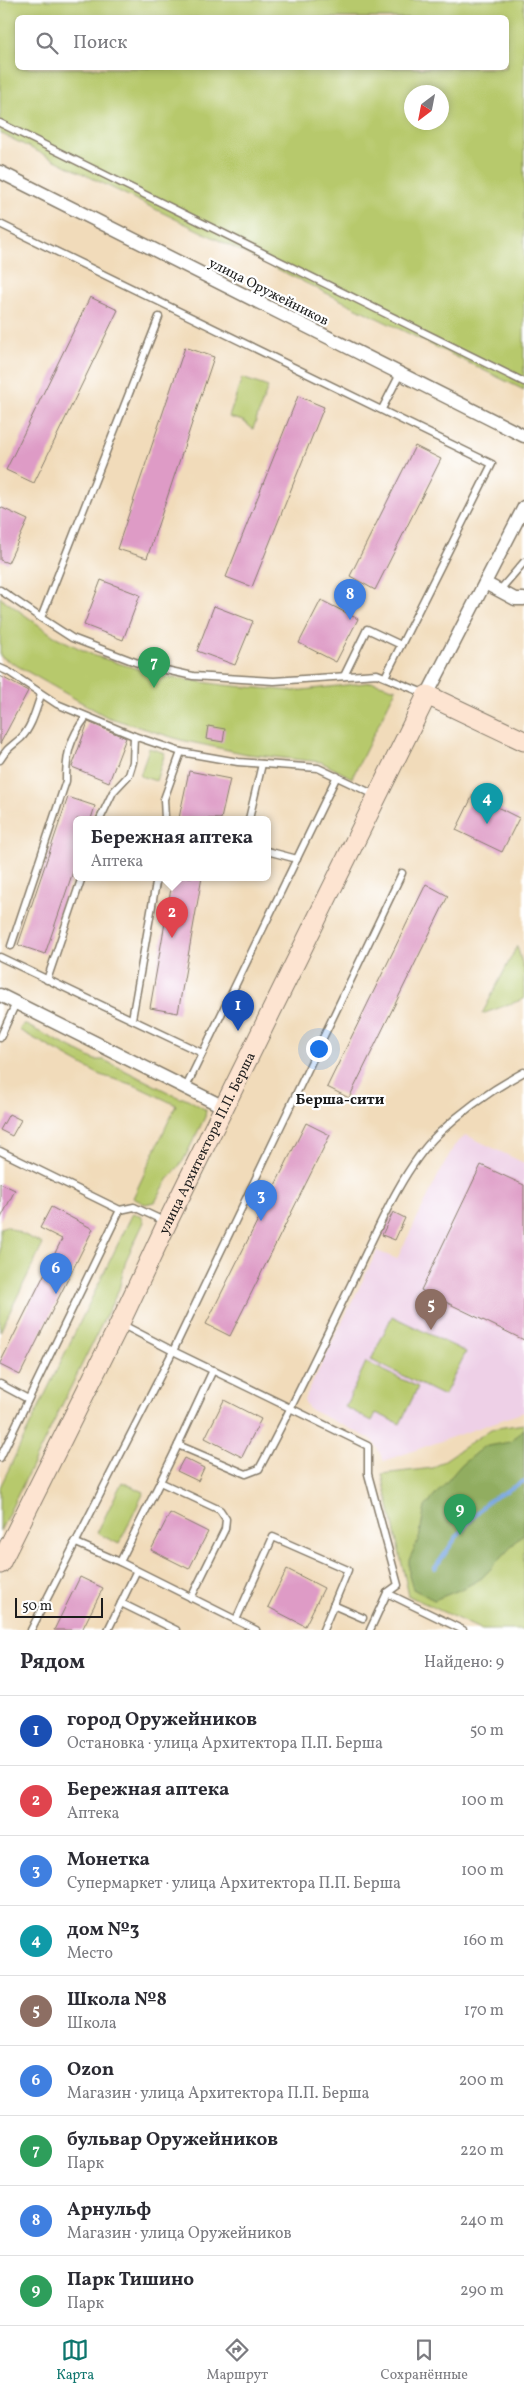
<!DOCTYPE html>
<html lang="ru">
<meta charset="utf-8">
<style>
body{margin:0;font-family:Vollkorn,serif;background:#f2f2f3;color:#2b2b33}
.compass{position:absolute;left:404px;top:85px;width:45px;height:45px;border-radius:50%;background:#fff;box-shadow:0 2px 8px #0003;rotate:212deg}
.scale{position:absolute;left:15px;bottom:12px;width:88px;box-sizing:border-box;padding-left:5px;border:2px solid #1c1c1c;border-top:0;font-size:14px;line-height:18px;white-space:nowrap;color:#1c1c1c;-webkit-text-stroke:4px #fff;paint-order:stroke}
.you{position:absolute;left:318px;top:1048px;width:18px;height:18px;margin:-12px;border:4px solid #fff;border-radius:50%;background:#1a73e8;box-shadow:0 0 0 8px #1a73e833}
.badge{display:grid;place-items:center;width:32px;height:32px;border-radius:50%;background:#0f766e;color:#fff;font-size:16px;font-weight:700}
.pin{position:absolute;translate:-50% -41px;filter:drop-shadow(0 1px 2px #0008)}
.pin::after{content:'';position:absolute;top:26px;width:18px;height:15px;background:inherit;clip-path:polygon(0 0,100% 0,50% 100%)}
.popup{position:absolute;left:73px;top:816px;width:198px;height:65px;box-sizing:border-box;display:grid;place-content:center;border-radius:8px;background:#fff;filter:drop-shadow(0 1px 4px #0005);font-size:16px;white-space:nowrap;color:#7c7c81}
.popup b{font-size:19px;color:#2b2b33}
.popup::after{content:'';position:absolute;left:50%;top:100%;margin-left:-10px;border:10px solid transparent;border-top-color:#fff}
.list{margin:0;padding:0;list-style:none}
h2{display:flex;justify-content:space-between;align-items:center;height:65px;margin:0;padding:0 20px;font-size:21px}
h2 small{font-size:16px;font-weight:400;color:#7c7c81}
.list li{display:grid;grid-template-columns:32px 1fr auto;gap:15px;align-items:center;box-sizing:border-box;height:70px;padding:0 20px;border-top:1px solid #e1e1e2}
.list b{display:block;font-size:19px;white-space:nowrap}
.list p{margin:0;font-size:16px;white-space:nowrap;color:#7c7c81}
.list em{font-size:16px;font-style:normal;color:#7c7c81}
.icon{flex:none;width:28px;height:28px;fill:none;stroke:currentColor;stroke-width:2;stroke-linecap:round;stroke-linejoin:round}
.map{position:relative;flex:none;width:524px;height:1630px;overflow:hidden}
.search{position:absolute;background:#fff;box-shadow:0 2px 8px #0003;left:15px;right:15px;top:15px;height:55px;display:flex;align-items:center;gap:12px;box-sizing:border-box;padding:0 18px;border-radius:8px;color:#7c7c81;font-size:19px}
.sheet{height:695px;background:#fff}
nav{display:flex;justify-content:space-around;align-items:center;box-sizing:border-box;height:70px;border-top:1px solid #e1e1e2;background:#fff;font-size:14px;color:#7c7c81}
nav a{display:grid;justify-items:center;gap:2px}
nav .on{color:#0f766e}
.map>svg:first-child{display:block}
.built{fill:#eed0e7}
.green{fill:#b7c96c;stroke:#6a7244;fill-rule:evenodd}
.forest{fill:#91ad60;stroke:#56643e}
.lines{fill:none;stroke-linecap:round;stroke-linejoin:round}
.stream{stroke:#79a7e2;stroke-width:4}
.building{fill:#de9bc6}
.lane-casing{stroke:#867c6b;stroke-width:9}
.street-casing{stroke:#867c6b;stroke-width:15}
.secondary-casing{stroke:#867c6b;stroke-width:21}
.lane{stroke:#fff;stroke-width:6}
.street{stroke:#fff;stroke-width:12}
.secondary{stroke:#fde4d1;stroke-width:19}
.labels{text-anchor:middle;stroke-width:4.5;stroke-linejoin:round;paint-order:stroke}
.street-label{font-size:14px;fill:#1c1c1c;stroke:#fff}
.neighbourhood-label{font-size:15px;font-weight:bold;fill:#1c1c1c;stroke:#fff}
</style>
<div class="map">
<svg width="524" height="1630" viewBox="0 0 524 1630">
<rect width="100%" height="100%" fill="#fff"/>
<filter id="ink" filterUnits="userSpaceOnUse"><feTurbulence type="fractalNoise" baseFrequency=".02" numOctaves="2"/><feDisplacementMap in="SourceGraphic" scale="10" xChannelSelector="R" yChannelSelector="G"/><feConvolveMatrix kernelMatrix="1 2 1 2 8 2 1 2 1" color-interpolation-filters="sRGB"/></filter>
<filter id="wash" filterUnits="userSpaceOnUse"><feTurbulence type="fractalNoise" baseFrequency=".0096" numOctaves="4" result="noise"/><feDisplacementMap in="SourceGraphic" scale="20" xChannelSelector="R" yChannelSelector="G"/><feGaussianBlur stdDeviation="1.12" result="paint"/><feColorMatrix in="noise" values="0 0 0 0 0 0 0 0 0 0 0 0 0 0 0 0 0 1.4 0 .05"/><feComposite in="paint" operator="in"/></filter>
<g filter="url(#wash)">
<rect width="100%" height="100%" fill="#f1dbba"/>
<path class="built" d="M 466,1135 L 524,1163 L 524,1412 L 384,1461 L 373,1440 L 309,1409 L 304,1400 L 377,1251 L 397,1259 L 438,1176 L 454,1146 Z"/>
<g class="green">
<path d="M 0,0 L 524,0 L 524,390 L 0,133 ZM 18,18 L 506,18 L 506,68 L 18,68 ZM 412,92 L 442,92 L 442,122 L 412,122 Z"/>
<path d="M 242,378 L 268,387 L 253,429 L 243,421 L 229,417 Z"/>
<path d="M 0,597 L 54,636 L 95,656 L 161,676 L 223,685 L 294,691 L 373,682 L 396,689 L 352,778 L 321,762 L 247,754 L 181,740 L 107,717 L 0,656 Z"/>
<path d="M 149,748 L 165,753 L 156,781 L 140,776 Z"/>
<path d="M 517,946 L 524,970 L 524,999 L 482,1014 Z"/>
<path d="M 24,1024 L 95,1060 L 104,1060 L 180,1098 L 186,1098 L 206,1110 L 205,1117 L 183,1161 L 167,1181 L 155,1202 L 145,1204 L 133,1198 L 176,1105 L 134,1085 L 100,1075 L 19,1030 Z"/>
<path d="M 133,1213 L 141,1216 L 144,1222 L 126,1260 L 119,1289 L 0,1531 L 0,1487 Z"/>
<path d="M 6,1226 L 43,1244 L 0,1332 L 0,1228 Z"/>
<path d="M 392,1316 L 466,1352 L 444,1396 L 371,1360 Z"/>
<path d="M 366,1362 L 418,1387 L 400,1424 L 376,1413 L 372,1421 L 345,1407 Z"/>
<path d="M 524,1424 L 524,1630 L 482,1630 L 409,1596 L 382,1474 L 433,1468 L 491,1429 Z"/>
<path d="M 122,1482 L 144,1492 L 119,1544 L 97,1533 Z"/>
</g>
<path class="forest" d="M 524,1429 L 524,1533 L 482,1578 L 464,1588 L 434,1600 L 413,1589 L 409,1576 L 409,1560 L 419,1538 L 425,1507 L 461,1465 L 483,1447 L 510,1442 Z"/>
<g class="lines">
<path class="stream" d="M 435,1568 L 460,1532 L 487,1502 L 524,1481"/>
</g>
<g id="blocks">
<g class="building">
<path d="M 90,297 L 118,310 L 34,483 L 6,470 Z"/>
<path d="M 185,347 L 214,357 L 147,558 L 117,549 Z"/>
<path d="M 298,396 L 324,407 L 252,587 L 226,577 Z"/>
<path d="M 415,446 L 441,459 L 375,590 L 350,576 Z"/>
<path d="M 0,507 L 28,520 L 8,563 L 0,560 Z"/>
<path d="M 101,580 L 140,595 L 123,640 L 84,625 Z"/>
<path d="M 321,600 L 358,619 L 336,662 L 299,643 Z"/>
<path d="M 214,606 L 253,621 L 235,665 L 197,651 Z"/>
<path d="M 0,676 L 28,691 L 0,744 Z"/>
<path d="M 88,722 L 126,738 L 109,782 L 72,767 Z"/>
<path d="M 208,726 L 225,729 L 223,742 L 206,739 Z"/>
<path d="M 189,771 L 230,779 L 221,819 L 179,818 Z"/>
<path d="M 473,795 L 519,818 L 502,852 L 456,830 Z"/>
<path d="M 68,797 L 95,806 L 91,819 L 77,819 L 77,860 L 45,954 L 18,945 Z"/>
<path d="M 173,877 L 202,877 L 178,1013 L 150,1008 Z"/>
<path d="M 426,884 L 448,896 L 349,1098 L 327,1087 Z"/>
<path d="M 9,1114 L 21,1120 L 12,1136 L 0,1130 Z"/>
<path d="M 306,1123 L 330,1135 L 230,1336 L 206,1324 Z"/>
<path d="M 481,1165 L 524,1185 L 524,1340 L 421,1290 Z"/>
<path d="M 0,1183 L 15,1190 L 0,1220 Z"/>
<path d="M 51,1207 L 93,1229 L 20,1375 L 0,1365 L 0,1363 L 62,1239 L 40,1228 Z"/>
<path d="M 393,1212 L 405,1218 L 395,1240 L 382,1235 Z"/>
<path d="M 224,1400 L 261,1419 L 242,1457 L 205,1438 Z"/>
<path d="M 184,1458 L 204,1468 L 198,1481 L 177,1471 Z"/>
<path d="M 170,1513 L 208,1532 L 189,1569 L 151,1550 Z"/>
<path d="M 287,1569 L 324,1588 L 305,1626 L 268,1607 Z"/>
<path d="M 80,1577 L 103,1588 L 82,1630 L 54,1630 Z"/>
</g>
</g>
</g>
<g filter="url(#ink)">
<use href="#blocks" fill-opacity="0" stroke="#867c6b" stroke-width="1"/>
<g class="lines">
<defs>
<g id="lane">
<path d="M 0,123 L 524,382"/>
<path d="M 0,224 L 492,464 L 385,677"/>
<path d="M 159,317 L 41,618 L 72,638 L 143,665 L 193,676 L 274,681 L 377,674 L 426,694"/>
<path d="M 382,409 L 400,374"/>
<path d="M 0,590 L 41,618"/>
<path d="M 499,591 L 524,562"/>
<path d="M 0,668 L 9,672 L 57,704 L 134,736 L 181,752 L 238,762 L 318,768 L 375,795"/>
<path d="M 344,676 L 367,629 L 401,645"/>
<path d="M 0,760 C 8,747 11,747 21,738 C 32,727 36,709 41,695"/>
<path d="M 100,819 L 113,792 L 129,775 L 133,762 L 134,736"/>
<path d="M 165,819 L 164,799 L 181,752"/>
<path d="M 249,819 L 262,764"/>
<path d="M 267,851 L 297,859"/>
<path d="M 11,946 L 66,781 C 66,754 70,738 86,717"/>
<path d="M 0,957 L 202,1053"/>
<path d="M 47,980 L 82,877"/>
<path d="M 132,1019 L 157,877"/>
<path d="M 0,1038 L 16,1003"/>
<path d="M 186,1087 L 337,776"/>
<path d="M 0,1151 L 120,1210"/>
<path d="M 213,1370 L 178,1445 L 246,1474 L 259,1469 C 293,1406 323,1342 354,1278 C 376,1233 402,1169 438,1134 C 463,1110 493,1089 524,1072"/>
<path d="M 0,1384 L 28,1399"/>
<path d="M 0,1458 L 120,1210 L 134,1207 L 166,1222"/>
<path d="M 160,1482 L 178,1445"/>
<path d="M 74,1542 L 120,1562 L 256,1630"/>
<path d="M 120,1562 L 160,1482 L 220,1510 L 226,1519 L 225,1529 L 191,1598"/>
<path d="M 387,1593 L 463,1630"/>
<path d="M 121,1603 L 176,1630"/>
<path d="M 333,1605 L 363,1618"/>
<path d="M 236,1620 L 273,1537 L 348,1570 L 323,1630"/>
<path d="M 31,1630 L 173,1351 L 121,1324"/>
<path d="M 108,1630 L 136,1572"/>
<path d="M 370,1630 L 387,1593 L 398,1585 L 368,1474 L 368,1446 L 173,1351 L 402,873"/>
</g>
<g id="street">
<path d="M 0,172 L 524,436"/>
<path d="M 485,583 L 515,599 L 524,599"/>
<path d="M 427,695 L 524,507"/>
<path d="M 0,995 L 224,1107"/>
</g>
<g id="secondary">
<path id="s1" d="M 0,1564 L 120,1323 L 167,1223 L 427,695 L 524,741"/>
</g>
</defs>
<use href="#lane" class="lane-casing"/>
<use href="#street" class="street-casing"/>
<use href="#secondary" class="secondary-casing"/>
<use href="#lane" class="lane"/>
<use href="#street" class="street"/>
<use href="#secondary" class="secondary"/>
</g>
</g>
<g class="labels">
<g class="street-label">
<text transform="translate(269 291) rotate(27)" y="5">улица Оружейников</text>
<text dy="5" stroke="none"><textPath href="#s1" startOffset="469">улица Архитектора П.П. Берша</textPath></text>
</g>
<g class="neighbourhood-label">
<text x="340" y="1104">Берша-сити</text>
</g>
</g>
</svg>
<svg class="compass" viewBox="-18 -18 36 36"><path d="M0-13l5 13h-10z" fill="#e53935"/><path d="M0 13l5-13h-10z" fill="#7c7c81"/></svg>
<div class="scale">50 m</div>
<div class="you"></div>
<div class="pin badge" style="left:238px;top:1031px;background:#1a4fb4">1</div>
<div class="pin badge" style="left:172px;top:938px;background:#e0444e">2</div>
<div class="popup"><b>Бережная аптека</b>Аптека</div>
<div class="pin badge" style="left:261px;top:1221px;background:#3f7fe0">3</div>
<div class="pin badge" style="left:487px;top:824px;background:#0f9aa8">4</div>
<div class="pin badge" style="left:431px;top:1330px;background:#8d6e63">5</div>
<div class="pin badge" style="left:56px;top:1294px;background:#3f7fe0">6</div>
<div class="pin badge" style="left:154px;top:688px;background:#2e9e5b">7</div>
<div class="pin badge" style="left:350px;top:620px;background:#3f7fe0">8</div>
<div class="pin badge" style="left:460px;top:1535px;background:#2e9e5b">9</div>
<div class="search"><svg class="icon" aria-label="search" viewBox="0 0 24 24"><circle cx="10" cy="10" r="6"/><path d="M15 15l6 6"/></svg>Поиск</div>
</div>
<section class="sheet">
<h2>Рядом<small>Найдено: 9</small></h2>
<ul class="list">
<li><span class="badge" style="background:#1a4fb4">1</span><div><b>город Оружейников</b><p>Остановка · улица Архитектора П.П. Берша</p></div><em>50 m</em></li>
<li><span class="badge" style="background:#e0444e">2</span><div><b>Бережная аптека</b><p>Аптека</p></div><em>100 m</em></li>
<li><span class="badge" style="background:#3f7fe0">3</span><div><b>Монетка</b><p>Супермаркет · улица Архитектора П.П. Берша</p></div><em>100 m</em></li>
<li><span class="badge" style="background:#0f9aa8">4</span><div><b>дом №3</b><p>Место</p></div><em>160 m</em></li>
<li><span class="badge" style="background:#8d6e63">5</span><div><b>Школа №8</b><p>Школа</p></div><em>170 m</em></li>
<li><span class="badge" style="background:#3f7fe0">6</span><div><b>Ozon</b><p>Магазин · улица Архитектора П.П. Берша</p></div><em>200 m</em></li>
<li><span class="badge" style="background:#2e9e5b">7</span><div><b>бульвар Оружейников</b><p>Парк</p></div><em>220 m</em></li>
<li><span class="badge" style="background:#3f7fe0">8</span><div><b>Арнульф</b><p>Магазин · улица Оружейников</p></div><em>240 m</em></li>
<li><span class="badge" style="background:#2e9e5b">9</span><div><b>Парк Тишино</b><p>Парк</p></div><em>290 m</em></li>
</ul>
</section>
<nav>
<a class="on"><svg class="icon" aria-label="map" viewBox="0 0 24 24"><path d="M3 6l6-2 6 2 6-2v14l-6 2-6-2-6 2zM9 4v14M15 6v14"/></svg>Карта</a>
<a><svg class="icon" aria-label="directions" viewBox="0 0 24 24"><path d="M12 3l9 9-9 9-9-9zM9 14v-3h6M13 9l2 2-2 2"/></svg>Маршрут</a>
<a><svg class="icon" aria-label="saved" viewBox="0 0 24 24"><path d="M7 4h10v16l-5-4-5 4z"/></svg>Сохранённые</a>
</nav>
